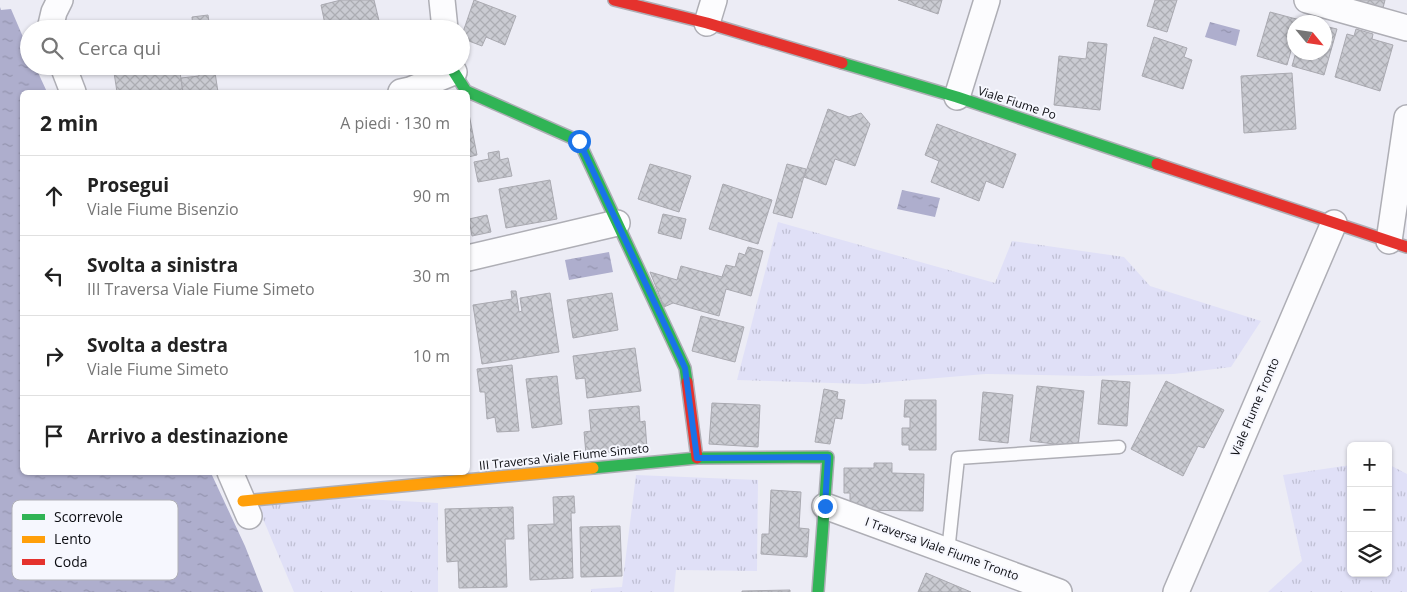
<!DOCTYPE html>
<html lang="it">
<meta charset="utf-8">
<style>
body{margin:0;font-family:"Open Sans",sans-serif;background:#f2f2f2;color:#222}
.controls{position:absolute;right:15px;bottom:15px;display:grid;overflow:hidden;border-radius:8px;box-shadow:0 1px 4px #0004}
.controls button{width:45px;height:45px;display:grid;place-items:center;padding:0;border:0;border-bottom:1px solid #e0e0e0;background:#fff;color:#222;font:25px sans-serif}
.compass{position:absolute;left:1287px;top:15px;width:45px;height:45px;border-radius:50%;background:#fff;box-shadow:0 1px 4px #0004;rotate:119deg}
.stop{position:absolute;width:15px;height:15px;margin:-11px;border:4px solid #1a73e8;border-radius:50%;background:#fff}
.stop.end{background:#1a73e8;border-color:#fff;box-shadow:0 1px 5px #0008}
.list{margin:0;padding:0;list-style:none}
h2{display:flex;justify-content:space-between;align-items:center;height:65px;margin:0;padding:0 20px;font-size:21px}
h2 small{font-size:16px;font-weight:400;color:#767676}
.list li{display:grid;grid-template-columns:32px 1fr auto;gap:15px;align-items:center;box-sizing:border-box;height:80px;padding:0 20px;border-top:1px solid #e0e0e0}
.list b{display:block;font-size:19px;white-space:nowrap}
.list p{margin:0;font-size:16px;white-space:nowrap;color:#767676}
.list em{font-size:16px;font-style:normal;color:#767676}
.icon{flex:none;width:28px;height:28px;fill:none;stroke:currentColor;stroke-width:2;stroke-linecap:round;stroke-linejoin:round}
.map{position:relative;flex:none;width:1407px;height:592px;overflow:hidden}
.search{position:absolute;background:#fff;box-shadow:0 1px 4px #0004;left:20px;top:20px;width:450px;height:55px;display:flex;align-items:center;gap:12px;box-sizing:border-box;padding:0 18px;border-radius:28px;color:#767676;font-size:19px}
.panel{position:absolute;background:#fff;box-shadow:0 1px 4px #0004;left:20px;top:90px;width:450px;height:385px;border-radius:8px}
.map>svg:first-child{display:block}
.grass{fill:url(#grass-tufts)}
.water{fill:url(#water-ripples)}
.building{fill:url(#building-cross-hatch);stroke:#a9a9b0}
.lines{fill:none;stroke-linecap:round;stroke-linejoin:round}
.lane-casing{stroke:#aeaeb5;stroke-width:15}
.street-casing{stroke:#aeaeb5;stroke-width:28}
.fast-casing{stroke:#aeaeb5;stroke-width:14}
.slow-casing{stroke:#aeaeb5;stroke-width:14}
.jam-casing{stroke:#aeaeb5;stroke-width:14}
.lane{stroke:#fcfcfe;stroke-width:12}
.street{stroke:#fcfcfe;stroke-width:25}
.fast{stroke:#30b455;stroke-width:11}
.slow{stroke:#ff9f0a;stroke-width:11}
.jam{stroke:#e5322d;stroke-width:11}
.route{stroke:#1a73e8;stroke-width:6}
.labels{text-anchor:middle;stroke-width:4;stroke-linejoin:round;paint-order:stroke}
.street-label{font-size:12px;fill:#0b0c11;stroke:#f6f7fe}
.key{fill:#f6f7fe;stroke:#b0b0b7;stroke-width:1}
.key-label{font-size:14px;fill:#0b0c11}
</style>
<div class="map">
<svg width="1407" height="592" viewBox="0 0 1407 592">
<defs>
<pattern id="grass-tufts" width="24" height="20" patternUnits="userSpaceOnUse" patternTransform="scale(1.25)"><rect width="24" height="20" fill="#e0e0f7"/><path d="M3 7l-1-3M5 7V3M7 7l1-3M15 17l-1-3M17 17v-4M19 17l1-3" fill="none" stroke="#bfbfd3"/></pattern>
<pattern id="water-ripples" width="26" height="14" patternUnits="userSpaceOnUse" patternTransform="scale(1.25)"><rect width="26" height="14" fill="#aeaecd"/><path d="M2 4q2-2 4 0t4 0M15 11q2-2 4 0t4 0" fill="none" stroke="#9494af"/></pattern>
<pattern id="building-cross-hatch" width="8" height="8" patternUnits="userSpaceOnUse" patternTransform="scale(1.25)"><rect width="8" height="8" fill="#cacbd2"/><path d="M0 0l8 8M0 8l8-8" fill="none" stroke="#acadb3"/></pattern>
</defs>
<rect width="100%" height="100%" fill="#ececf5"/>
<g class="grass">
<path d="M 778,222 L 995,283 L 1012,241 L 1124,257 L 1150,286 L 1261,321 L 1231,367 L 1174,374 L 1090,376 L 986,374 L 864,384 L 737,380 Z"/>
<path d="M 1388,464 L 1407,474 L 1407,592 L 1268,592 L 1302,561 L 1283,475 L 1351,465 L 1351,573 L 1388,573 Z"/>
<path d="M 636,475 L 758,480 L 757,571 L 676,570 L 674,592 L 591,592 L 591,589 L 622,587 Z"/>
<path d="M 252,493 L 438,503 L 438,592 L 294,592 Z"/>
</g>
<g class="water">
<path d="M 0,7 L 1,10 L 11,9 L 29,51 L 29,66 L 35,66 L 47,92 L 22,92 L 22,472 L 211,473 L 245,546 L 263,592 L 0,592 Z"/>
<path d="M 1210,22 L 1240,30 L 1236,46 L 1205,37 Z"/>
<path d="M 902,190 L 940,198 L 935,217 L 897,209 Z"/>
<path d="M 609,252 L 613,272 L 569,280 L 565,260 Z"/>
</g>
<g class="building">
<path d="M 341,0 L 374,0 L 381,29 L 326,29 L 321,5 Z"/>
<path d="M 474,0 L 516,16 L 505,45 L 486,37 L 482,46 L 461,38 Z"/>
<path d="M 898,0 L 942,0 L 938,14 Z"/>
<path d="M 1155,0 L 1177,0 L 1167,32 L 1147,26 Z"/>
<path d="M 1332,0 L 1385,0 L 1382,12 Z"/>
<path d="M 1270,12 L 1300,20 L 1300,22 L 1294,22 L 1294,40 L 1287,65 L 1257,56 Z"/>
<path d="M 208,15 L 210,29 L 193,29 L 192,17 Z"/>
<path d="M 174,21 L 175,29 L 114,29 Z"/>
<path d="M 1324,26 L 1337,29 L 1324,75 L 1292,66 L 1296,52 L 1324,52 Z"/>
<path d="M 1356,29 L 1373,34 L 1372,39 L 1393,45 L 1380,91 L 1335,77 L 1347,34 L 1354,36 Z"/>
<path d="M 1154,37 L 1187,48 L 1184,57 L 1192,60 L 1183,89 L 1142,76 Z"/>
<path d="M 1088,42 L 1107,44 L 1100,110 L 1054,105 L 1059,56 L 1086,59 Z"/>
<path d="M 113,66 L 179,66 L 183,92 L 117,92 Z"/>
<path d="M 198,66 L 214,66 L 218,92 L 183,92 L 181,78 L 199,76 Z"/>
<path d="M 1292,73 L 1296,129 L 1244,133 L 1241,76 Z"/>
<path d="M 468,109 L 477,155 L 468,157 Z"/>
<path d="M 828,109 L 849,117 L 861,113 L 870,124 L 855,166 L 835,159 L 826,185 L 804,177 Z"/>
<path d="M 937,124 L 1016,154 L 1003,188 L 986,181 L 979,201 L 931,182 L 939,161 L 925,155 Z"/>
<path d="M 499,151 L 500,160 L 508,158 L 512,176 L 478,182 L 474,162 L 489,159 L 488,153 Z"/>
<path d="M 650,164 L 691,176 L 679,212 L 638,199 Z"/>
<path d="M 787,164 L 806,169 L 792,218 L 773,213 Z"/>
<path d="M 550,180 L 557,219 L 506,228 L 499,189 Z"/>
<path d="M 723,184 L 772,200 L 758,244 L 709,229 Z"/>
<path d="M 663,214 L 686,219 L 681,239 L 658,233 Z"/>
<path d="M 487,215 L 491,232 L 472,236 L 469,219 Z"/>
<path d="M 748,247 L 763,251 L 751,296 L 726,289 L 719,316 L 673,303 L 664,307 L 650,272 L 677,280 L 681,266 L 722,277 L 726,265 L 735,267 L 739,253 L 745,255 Z"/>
<path d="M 511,291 L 516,291 L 519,312 L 522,311 L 520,298 L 550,293 L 559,352 L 482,364 L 473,305 L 512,299 Z"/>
<path d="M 612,293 L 618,330 L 573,338 L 567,300 Z"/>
<path d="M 701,316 L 744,327 L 735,362 L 692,351 Z"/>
<path d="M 635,348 L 641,391 L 587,398 L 585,378 L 576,379 L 573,356 Z"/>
<path d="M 512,365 L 519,431 L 497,432 L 495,417 L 487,419 L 485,392 L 480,392 L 477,369 Z"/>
<path d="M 557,376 L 562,424 L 532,428 L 526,379 Z"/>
<path d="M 1102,380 L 1130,382 L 1127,426 L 1098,424 Z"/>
<path d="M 1166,381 L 1224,410 L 1204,448 L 1198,446 L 1183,476 L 1131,449 Z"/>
<path d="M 1037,386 L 1084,391 L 1078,447 L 1030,441 Z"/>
<path d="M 824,389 L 838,392 L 837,399 L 845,400 L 842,419 L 835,418 L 830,444 L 815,442 Z"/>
<path d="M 983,392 L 1013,395 L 1008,443 L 979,440 Z"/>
<path d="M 905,400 L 936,400 L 936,450 L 909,450 L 909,445 L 902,445 L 902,428 L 910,428 L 910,417 L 904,417 Z"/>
<path d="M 712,403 L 760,405 L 758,447 L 709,444 Z"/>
<path d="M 639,406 L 640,422 L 645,421 L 647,449 L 586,454 L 584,432 L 591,431 L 589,410 Z"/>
<path d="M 874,463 L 892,463 L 892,473 L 924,474 L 923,511 L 850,510 L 850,493 L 844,493 L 844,468 L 874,468 Z"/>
<path d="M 771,490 L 801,492 L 799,528 L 809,529 L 807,557 L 761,554 L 762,534 L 769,534 Z"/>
<path d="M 574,496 L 575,513 L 571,513 L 573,578 L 530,580 L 528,525 L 554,524 L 553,497 Z"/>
<path d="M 513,507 L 514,539 L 505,539 L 507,587 L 459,588 L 458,561 L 447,562 L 445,509 Z"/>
<path d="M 620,526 L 622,576 L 581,577 L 580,527 Z"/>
<path d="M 926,573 L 971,592 L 918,592 Z"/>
<path d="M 790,590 L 790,592 L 742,592 L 742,591 Z"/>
</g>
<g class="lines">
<defs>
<path id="lane" d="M 948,552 L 958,458 L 1119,447"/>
<g id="street">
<path d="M 442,0 L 445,29"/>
<path d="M 1307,0 L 1407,28"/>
<path d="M 707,23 L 714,0"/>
<path d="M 50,29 L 54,12 L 60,0"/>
<path d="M 63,66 L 73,92"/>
<path d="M 401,92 L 410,90 L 454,72"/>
<path d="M 957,97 L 987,0"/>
<path d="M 1389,241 L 1407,118"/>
<path d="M 468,258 L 617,223"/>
<path d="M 230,472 L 249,516"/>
<path d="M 825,506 L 1059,592"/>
<path d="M 1176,592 L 1334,223"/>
</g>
<g id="fast">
<path d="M 842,63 L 957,97 L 1157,164"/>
<path d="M 452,66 L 454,72 L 466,91 L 579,141 L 685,368 L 687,382"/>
<path d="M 593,468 L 697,458 L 828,457 L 818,592"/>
</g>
<path id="slow" d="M 243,501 L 593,468"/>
<g id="jam">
<path d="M 614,0 L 707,23 L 842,63"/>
<path d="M 1157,164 L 1407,247"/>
<path d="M 687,382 L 697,458"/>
</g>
</defs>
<use href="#lane" class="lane-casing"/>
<use href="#street" class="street-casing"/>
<use href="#fast" class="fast-casing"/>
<use href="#slow" class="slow-casing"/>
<use href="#jam" class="jam-casing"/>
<use href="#lane" class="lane"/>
<use href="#street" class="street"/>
<use href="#fast" class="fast"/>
<use href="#slow" class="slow"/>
<use href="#jam" class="jam"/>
</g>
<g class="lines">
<path class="route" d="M 579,141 L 685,368 L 697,458 L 828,457 L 825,506"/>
</g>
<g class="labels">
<g class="street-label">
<text transform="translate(1017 103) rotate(18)" y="4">Viale Fiume Po</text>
<text transform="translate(1255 407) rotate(-67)" y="4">Viale FIume Tronto</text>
<text transform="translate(564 457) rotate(-6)" y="4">III Traversa Viale Fiume Simeto</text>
<text transform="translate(942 549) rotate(20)" y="4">I Traversa Viale Fiume Tronto</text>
</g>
</g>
<rect x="12" y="500" width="166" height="80" rx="8" class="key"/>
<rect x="22" y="514" width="23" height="6" fill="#30b455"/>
<rect x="22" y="536" width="23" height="7" fill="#ff9f0a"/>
<rect x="22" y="559" width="23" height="6" fill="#e5322d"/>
<g class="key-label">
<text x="54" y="522">Scorrevole</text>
<text x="54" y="544">Lento</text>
<text x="54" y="567">Coda</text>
</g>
</svg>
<div class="controls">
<button>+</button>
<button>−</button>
<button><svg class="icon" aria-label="layers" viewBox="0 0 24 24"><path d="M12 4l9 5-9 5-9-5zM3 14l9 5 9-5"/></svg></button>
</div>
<svg class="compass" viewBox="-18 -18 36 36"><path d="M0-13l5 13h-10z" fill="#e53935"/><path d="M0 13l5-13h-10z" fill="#767676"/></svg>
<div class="stop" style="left:579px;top:141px"></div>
<div class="stop end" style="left:825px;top:506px"></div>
<div class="search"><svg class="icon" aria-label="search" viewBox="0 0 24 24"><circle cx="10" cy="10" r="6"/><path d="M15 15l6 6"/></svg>Cerca qui</div>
<section class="panel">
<h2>2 min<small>A piedi · 130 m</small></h2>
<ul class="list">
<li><svg class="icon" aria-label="ahead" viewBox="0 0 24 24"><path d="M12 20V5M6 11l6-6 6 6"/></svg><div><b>Prosegui</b><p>Viale Fiume Bisenzio</p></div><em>90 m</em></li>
<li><svg class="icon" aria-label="left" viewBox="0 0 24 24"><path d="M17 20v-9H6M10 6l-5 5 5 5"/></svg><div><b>Svolta a sinistra</b><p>III Traversa Viale Fiume Simeto</p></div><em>30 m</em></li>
<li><svg class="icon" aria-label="right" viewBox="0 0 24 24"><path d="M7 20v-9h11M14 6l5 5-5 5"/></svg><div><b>Svolta a destra</b><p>Viale Fiume Simeto</p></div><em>10 m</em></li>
<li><svg class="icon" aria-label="arrive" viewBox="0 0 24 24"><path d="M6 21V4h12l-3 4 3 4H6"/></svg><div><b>Arrivo a destinazione</b></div></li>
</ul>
</section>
</div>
